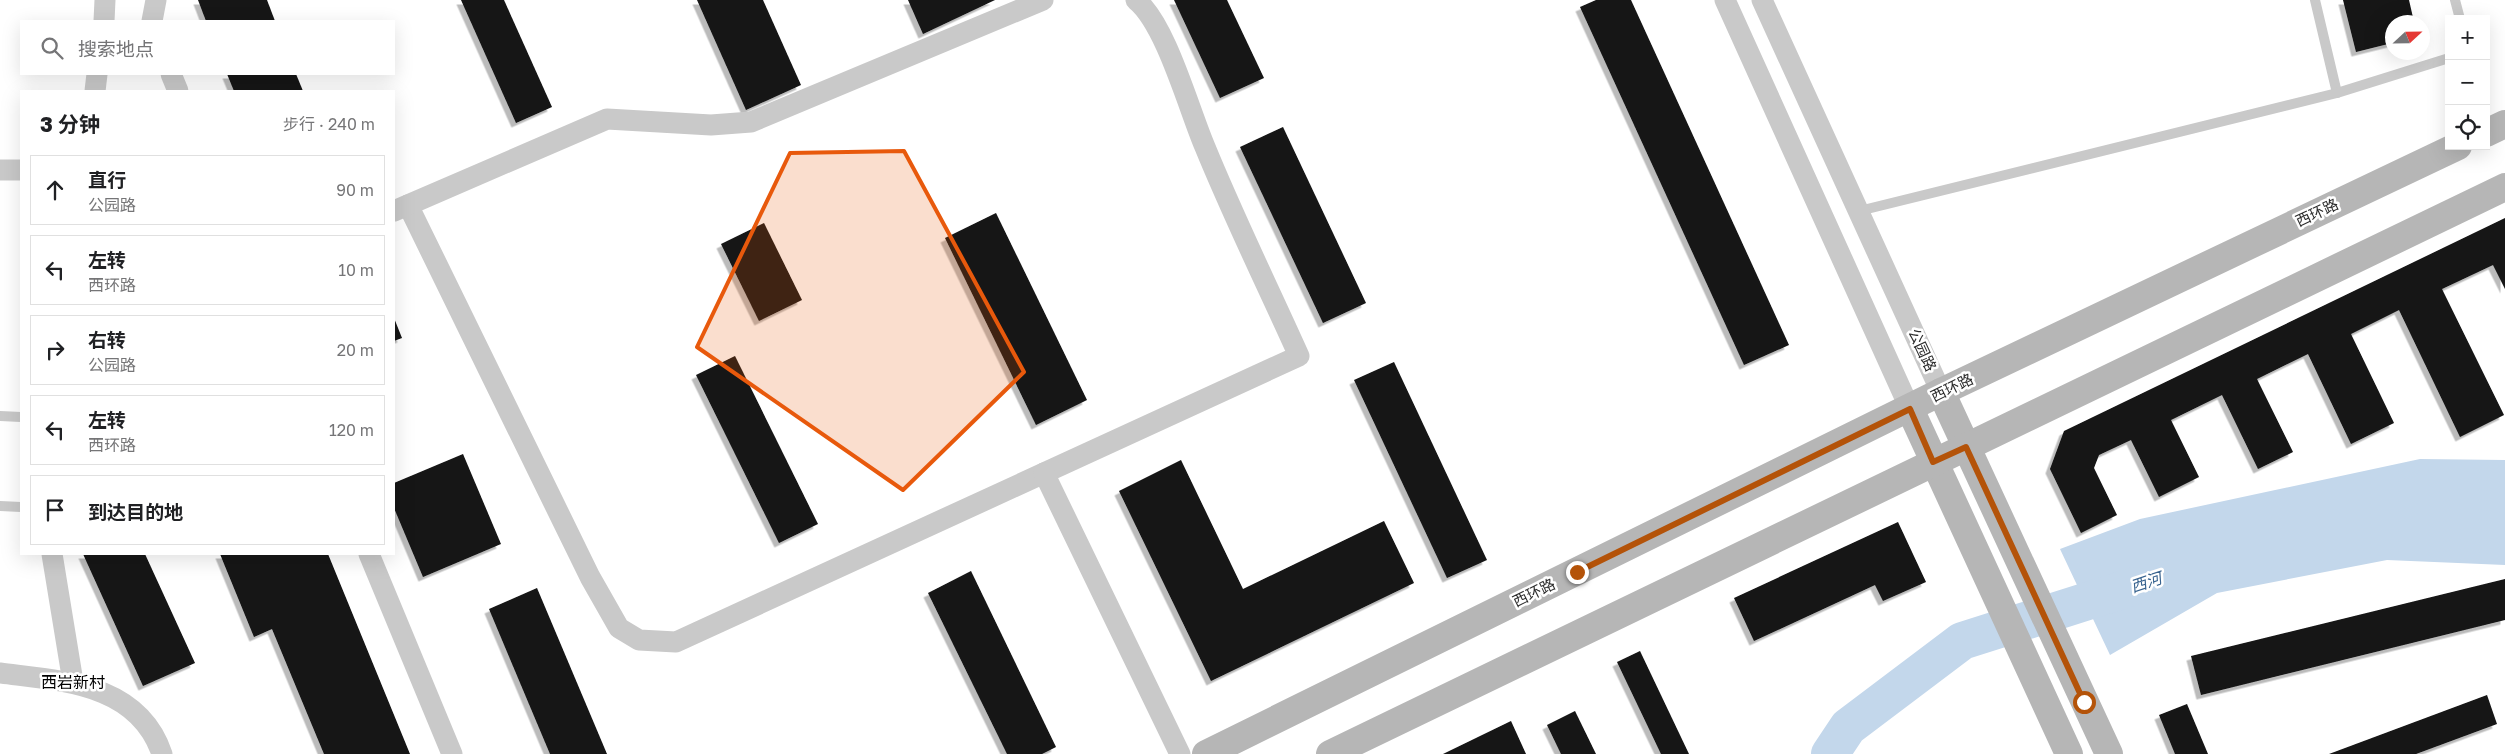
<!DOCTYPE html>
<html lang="zh">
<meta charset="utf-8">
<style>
body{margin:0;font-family:"Golos Text","Noto Sans SC",sans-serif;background:#f6f6f6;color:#202124}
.controls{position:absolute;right:15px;top:15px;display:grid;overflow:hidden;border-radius:0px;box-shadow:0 5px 20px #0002}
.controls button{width:45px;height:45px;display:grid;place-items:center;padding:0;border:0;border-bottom:1px solid #e0e0e0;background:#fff;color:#202124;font:25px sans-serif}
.compass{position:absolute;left:2385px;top:15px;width:45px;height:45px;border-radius:50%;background:#fff;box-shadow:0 5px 20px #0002;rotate:68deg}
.stop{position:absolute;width:15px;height:15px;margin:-11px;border:4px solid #b45309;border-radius:50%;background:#fff}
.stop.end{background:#b45309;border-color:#fff;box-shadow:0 1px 5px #0008}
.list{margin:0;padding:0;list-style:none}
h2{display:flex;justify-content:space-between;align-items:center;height:65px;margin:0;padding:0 20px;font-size:21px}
h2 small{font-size:16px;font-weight:400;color:#757577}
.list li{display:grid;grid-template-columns:32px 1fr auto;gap:15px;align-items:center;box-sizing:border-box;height:70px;margin:0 10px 10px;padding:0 10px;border:1px solid #e0e0e0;border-radius:0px}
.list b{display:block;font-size:19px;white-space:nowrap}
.list p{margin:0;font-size:16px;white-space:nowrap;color:#757577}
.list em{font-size:16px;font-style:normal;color:#757577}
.icon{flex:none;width:28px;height:28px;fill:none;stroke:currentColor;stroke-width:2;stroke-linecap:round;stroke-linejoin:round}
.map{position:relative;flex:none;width:2505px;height:754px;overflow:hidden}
.search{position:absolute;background:#fff;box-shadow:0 5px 20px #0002;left:20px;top:20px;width:375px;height:55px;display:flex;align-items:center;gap:12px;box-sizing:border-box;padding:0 18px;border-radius:0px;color:#757577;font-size:19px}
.panel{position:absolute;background:#fff;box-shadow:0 5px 20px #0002;left:20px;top:90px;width:375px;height:465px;border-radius:0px}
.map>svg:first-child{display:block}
.water{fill:#c3d7eb}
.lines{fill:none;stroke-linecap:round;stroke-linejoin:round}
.river{stroke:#c3d7eb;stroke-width:38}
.building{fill:#131313;filter:url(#shadow)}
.lane{stroke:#c9c9c9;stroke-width:10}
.street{stroke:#c9c9c9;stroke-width:21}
.secondary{stroke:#b6b6b6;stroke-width:28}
.route{stroke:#b45309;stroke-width:6}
.marked{fill:#e8590c;fill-opacity:0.2;stroke:#e8590c;stroke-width:4;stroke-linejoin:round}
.labels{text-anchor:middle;stroke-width:5;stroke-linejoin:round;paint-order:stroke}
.street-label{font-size:15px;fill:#2c2c2c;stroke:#fff}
.water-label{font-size:16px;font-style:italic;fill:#38638f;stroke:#fff}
.neighbourhood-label{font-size:16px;fill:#000;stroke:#fff}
</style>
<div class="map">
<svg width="2505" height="754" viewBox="0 0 2505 754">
<defs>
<filter id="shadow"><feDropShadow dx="-4.5" dy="4.5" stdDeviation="0" flood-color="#0004"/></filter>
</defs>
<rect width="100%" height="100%" fill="#fff"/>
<path class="water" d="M 2420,459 L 2505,460 L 2505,565 L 2387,560 L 2217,593 L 2110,655 L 2060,549 L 2140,519 Z"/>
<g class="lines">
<path class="river" d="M 1830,754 L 1848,727 L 1962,641 L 2135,586"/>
</g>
<g class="building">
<path d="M 198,0 L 267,0 L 275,21 L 206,21 Z"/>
<path d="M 461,0 L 504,0 L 552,107 L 516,123 Z"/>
<path d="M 697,0 L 763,0 L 801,85 L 746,110 Z"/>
<path d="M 908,0 L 995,0 L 923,34 Z"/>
<path d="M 1174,0 L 1227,0 L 1264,78 L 1220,98 Z"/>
<path d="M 1596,0 L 1631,0 L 1789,345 L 1744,365 L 1580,7 Z"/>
<path d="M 2343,0 L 2409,0 L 2414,22 L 2392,22 L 2392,43 L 2356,52 Z"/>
<path d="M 227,74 L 296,74 L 303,91 L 234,91 Z"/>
<path d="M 1283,127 L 1366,303 L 1323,323 L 1240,147 Z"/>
<path d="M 996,213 L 1087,400 L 1036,425 L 945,238 Z"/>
<path d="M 2505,218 L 2505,289 L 2493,265 L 2442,289 L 2504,415 L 2460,437 L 2399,310 L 2351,334 L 2394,423 L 2351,444 L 2308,354 L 2257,379 L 2293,452 L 2258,469 L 2222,395 L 2171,420 L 2199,477 L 2159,497 L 2131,440 L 2099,455 L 2094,468 L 2117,515 L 2081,533 L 2050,469 L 2064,431 Z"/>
<path d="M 764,223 L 802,300 L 759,321 L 721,244 Z"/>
<path d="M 394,318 L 402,338 L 394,341 Z"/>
<path d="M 735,356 L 818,524 L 779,543 L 696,375 Z"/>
<path d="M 1394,362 L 1487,560 L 1447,578 L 1354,380 Z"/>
<path d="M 463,454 L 501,544 L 423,577 L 394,508 L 394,483 Z"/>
<path d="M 1181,460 L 1243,589 L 1384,521 L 1414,583 L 1211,681 L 1119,491 Z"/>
<path d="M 1898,522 L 1926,582 L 1883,601 L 1875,585 L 1754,641 L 1734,598 Z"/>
<path d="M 83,554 L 145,554 L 195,663 L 143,686 Z"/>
<path d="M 220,554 L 328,554 L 410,754 L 324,754 L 272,629 L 254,637 Z"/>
<path d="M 971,571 L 1056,747 L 1042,754 L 1007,754 L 928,593 Z"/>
<path d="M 2505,579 L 2505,620 L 2201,695 L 2191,656 Z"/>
<path d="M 537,588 L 607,754 L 550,754 L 489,609 Z"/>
<path d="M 1640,651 L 1689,754 L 1661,754 L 1617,662 Z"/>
<path d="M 2487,695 L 2497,724 L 2416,754 L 2329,754 Z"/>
<path d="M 2187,704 L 2208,754 L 2175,754 L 2159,715 Z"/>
<path d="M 1575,711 L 1596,754 L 1561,754 L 1547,725 Z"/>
<path d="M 1511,721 L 1526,754 L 1443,754 Z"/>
</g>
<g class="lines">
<g class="lane">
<path d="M 2315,0 L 2337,93"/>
<path d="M 2455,0 L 2460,19"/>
<path d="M 1859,211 L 2337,93 L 2449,58"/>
<path d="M 0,416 L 21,417"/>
<path d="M 0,506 L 21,507"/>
</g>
<g class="street">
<path d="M 1725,0 L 1910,409"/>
<path d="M 1762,0 L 1941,392"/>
<path d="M 104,21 L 105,0"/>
<path d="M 152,21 L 156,0"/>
<path d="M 171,74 L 178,91"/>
<path d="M 95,91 L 97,74"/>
<path d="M 0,170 L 21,170"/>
<path d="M 408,205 L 590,577 L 619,628 L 639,640 L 676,642 L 1299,356 C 1268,287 1234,218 1205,147 C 1189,110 1166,24 1136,0"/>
<path d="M 394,211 L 607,119 L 711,125 L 751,122 L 1043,0"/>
<path d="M 1044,473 L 1180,754"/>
<path d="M 52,554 L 73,682"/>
<path d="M 369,554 L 452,754"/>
<path d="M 0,673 C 62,681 138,683 162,754"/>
</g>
<g class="secondary">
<path d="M 2486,133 L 2505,124"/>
<path d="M 1941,392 L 2109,754"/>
<path d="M 1910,409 L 2069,754"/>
<path d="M 1206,754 L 1941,392 L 2458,146"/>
<path d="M 1330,754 L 2505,187"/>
</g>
</g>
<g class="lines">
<path class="route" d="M 1577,572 L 1910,409 L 1933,462 L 1966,447 L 2084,702"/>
</g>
<path class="marked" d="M 904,151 L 1024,372 L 903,490 L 697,347 L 790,153 Z"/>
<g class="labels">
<g class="street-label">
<text transform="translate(2317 213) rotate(-25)" y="5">西环路</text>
<text transform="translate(1922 350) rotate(65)" y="5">公园路</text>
<text transform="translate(1952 388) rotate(-26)" y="5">西环路</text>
<text transform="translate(1534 593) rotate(-26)" y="5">西环路</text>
</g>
<g class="water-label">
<text transform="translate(2146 582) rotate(-18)" y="6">西河</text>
</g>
<g class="neighbourhood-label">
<text x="73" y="688">西岩新村</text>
</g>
</g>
</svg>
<div class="controls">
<button>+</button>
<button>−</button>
<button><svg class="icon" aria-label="locate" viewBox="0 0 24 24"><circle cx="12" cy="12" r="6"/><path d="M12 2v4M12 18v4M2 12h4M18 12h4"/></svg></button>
</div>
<svg class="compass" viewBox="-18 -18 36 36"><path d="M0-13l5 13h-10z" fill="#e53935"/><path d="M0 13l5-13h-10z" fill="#757577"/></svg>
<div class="stop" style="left:2084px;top:702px"></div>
<div class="stop end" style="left:1577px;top:572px"></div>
<div class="search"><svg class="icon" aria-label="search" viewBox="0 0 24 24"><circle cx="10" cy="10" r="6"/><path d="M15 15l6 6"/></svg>搜索地点</div>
<section class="panel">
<h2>3 分钟<small>步行 · 240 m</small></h2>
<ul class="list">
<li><svg class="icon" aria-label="ahead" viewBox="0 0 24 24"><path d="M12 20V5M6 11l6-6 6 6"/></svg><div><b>直行</b><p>公园路</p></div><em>90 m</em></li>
<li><svg class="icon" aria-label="left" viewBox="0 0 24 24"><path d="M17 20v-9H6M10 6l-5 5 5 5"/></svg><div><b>左转</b><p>西环路</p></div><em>10 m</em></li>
<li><svg class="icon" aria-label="right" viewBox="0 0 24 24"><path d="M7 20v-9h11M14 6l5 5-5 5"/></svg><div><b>右转</b><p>公园路</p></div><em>20 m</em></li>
<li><svg class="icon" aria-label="left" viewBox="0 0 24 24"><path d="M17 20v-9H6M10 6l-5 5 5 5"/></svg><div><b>左转</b><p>西环路</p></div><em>120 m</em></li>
<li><svg class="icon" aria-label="arrive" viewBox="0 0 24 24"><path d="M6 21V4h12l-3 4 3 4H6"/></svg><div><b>到达目的地</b></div></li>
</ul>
</section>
</div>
